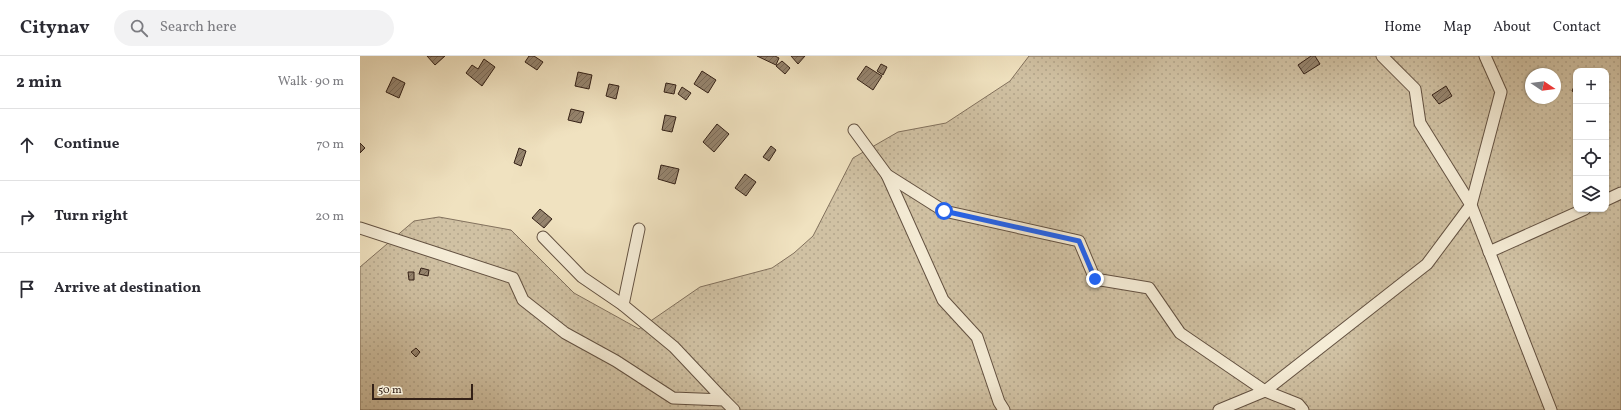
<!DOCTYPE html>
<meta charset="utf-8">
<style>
body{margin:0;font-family:Vollkorn,serif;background:#f2f2f3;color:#2b2b33}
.controls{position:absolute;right:12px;top:12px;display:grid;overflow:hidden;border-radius:8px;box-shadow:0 1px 3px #0004}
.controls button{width:36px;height:36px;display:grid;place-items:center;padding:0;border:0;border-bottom:1px solid #e1e1e2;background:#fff;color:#2b2b33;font:20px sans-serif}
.compass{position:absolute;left:1165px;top:12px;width:36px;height:36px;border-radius:50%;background:#fff;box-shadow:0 1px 3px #0004;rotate:103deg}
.scale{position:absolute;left:12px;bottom:10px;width:101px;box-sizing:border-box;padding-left:4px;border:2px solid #342117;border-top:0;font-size:11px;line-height:14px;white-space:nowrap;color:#342117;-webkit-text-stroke:3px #f5ecd6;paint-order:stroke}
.stop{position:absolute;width:12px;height:12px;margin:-9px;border:3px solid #2563eb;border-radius:50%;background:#fff}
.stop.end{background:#2563eb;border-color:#fff;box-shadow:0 1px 4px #0008}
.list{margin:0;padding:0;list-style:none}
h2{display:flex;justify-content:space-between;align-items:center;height:52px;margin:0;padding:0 16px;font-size:17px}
h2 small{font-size:13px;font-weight:400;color:#7c7c81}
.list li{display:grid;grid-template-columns:26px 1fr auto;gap:12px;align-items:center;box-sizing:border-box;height:72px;padding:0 16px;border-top:1px solid #e1e1e2}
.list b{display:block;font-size:15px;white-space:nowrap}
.list em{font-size:13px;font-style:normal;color:#7c7c81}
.icon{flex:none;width:22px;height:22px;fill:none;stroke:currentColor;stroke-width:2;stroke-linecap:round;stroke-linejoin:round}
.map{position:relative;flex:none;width:1261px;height:354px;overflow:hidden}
header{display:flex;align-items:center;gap:24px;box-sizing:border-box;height:56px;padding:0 20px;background:#fff;border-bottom:1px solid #e1e1e2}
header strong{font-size:19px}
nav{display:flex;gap:22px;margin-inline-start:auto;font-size:14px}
.search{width:280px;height:36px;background:#f2f2f3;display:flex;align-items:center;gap:10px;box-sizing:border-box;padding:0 14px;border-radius:22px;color:#7c7c81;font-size:15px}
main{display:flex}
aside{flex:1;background:#fff}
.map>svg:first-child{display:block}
.grass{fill:url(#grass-dots);stroke:#82715d;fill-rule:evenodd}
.building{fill:url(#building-hatch);stroke:#342117}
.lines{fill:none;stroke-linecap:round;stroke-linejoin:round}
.minor-casing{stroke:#635141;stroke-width:13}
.minor{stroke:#f5ecd6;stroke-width:11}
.route{stroke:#2563eb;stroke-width:5}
</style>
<header>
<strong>Citynav</strong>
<div class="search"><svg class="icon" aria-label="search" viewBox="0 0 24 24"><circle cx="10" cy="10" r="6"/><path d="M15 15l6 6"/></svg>Search here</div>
<nav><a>Home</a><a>Map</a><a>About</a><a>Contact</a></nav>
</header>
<main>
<aside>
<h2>2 min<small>Walk · 90 m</small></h2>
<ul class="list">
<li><svg class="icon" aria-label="ahead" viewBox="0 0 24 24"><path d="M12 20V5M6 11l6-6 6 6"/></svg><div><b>Continue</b></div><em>70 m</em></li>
<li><svg class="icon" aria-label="right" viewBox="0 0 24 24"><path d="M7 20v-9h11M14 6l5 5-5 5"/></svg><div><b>Turn right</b></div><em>20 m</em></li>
<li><svg class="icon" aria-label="arrive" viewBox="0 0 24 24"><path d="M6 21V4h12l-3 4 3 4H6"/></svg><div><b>Arrive at destination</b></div></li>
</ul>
</aside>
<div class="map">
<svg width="1261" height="354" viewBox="0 0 1261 354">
<defs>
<pattern id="grass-dots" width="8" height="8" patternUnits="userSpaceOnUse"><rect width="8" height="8" fill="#d0c1a3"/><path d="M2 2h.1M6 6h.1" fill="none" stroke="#b3a68c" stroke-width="1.8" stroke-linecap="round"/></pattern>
<pattern id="building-hatch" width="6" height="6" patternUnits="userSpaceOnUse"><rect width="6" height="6" fill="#96856f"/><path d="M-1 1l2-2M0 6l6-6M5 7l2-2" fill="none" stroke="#7b6c5a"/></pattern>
</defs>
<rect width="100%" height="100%" fill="#f0e2c0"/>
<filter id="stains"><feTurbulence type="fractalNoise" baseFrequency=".005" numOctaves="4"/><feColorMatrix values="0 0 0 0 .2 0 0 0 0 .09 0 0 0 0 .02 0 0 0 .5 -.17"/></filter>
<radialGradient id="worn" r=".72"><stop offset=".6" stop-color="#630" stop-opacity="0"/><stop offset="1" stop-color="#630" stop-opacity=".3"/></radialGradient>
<path class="grass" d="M 669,0 L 1261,0 L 1261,354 L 0,354 L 0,211 L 54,165 L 79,161 L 151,174 L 214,237 L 279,273 L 340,231 L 412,212 L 434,197 L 453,180 L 493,102 L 538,76 L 586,67 L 650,25 ZM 1216,15 L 1246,15 L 1246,153 L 1216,153 ZM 1171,18 L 1195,18 L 1195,42 L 1171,42 Z"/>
<g class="building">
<path d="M 67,0 L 85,0 L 75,9 Z"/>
<path d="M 169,0 L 174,0 L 183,6 L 177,14 L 165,6 Z"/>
<path d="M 397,0 L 415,0 L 419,2 L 416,9 Z"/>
<path d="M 431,0 L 445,0 L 438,8 Z"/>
<path d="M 951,0 L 955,0 L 960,8 L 944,18 L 938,9 Z"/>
<path d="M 124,3 L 135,11 L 122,30 L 106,17 L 112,9 L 118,13 Z"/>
<path d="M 422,5 L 430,12 L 425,18 L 416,10 Z"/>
<path d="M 521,8 L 527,11 L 523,19 L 517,15 Z"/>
<path d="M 506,10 L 522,20 L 513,34 L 497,23 Z"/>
<path d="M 342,15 L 356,24 L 348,37 L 334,28 Z"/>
<path d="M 218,16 L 232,19 L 229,33 L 215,30 Z"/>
<path d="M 33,21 L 45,27 L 39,42 L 26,36 Z"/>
<path d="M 1216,26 L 1216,37 L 1212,35 Z"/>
<path d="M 306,27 L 316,29 L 314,38 L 304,36 Z"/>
<path d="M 249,28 L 259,30 L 256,43 L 246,40 Z"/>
<path d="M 1086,30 L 1092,40 L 1079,48 L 1072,39 Z"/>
<path d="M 322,31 L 331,37 L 326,44 L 318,38 Z"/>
<path d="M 211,53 L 224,56 L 221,67 L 208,64 Z"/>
<path d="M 305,59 L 316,61 L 312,76 L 302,74 Z"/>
<path d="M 357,68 L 369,78 L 354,96 L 343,86 Z"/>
<path d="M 0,87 L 5,92 L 0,97 Z"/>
<path d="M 411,90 L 416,94 L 409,105 L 403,101 Z"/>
<path d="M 159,92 L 166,95 L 161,110 L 154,107 Z"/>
<path d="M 301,109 L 319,113 L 315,128 L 298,123 Z"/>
<path d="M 385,118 L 396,126 L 386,140 L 375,132 Z"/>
<path d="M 180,153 L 192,163 L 184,172 L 172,162 Z"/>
<path d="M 61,212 L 69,214 L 68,220 L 59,218 Z"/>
<path d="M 48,216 L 54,216 L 54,224 L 49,224 Z"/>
<path d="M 56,292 L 60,296 L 56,301 L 51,296 Z"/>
</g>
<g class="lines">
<defs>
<g id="minor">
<path d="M 1022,0 L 1055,33 L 1060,67 L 1111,149 L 1191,354"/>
<path d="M 494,74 L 527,119 L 584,155 L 719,185 L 735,223 L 789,232 L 820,277 L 905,335 L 938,348 L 943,354"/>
<path d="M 527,119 L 583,244 L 617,281 L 639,346 L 644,354"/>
<path d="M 1246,144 L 1261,137"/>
<path d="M 0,172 L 153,222 L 163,244 L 205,277 L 256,305 L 313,342 L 364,344 L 374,354"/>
<path d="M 279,173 L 263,249 L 314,291 L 364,344"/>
<path d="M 183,181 L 222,221 L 263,249"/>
<path d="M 1129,196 L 1225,153"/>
<path d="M 859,354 L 905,335 L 1067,208 L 1111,149 L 1141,36 L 1125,0"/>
</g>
</defs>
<use href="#minor" class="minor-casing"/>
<use href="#minor" class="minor"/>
</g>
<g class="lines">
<path class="route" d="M 584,155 L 719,185 L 735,223"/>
</g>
<rect width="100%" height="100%" filter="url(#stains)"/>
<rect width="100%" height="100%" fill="url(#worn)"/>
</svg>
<div class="controls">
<button>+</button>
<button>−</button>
<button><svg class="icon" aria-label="locate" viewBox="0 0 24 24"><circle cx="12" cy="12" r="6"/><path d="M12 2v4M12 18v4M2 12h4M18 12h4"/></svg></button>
<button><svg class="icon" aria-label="layers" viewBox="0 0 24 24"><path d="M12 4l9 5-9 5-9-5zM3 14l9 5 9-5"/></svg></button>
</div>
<svg class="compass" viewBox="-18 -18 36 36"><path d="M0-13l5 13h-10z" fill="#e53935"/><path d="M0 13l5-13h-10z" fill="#7c7c81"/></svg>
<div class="scale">50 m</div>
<div class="stop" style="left:584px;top:155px"></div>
<div class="stop end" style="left:735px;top:223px"></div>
</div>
</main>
